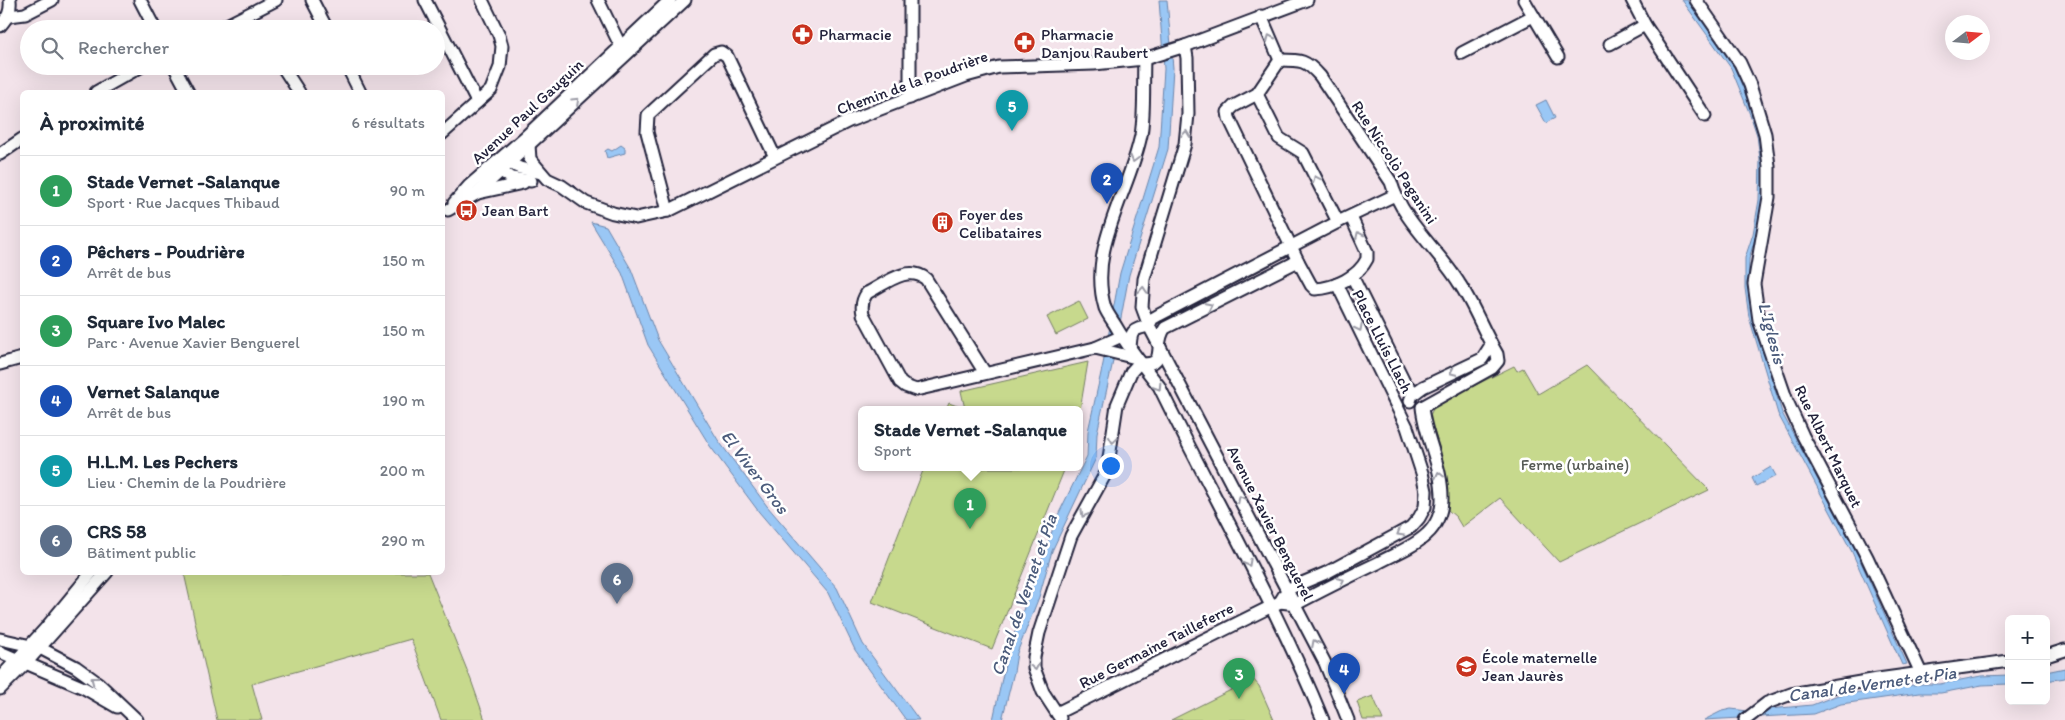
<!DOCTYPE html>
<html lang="fr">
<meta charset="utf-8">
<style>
body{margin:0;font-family:Itim,sans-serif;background:#f6f6f7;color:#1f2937}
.controls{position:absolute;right:15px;bottom:15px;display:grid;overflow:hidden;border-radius:8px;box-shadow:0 5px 20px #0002}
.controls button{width:45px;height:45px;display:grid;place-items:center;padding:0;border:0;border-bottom:1px solid #e0e1e3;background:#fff;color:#1f2937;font:25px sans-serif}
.compass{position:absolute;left:1945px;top:15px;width:45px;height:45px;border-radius:50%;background:#fff;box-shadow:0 5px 20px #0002;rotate:74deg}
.you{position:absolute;left:1110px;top:465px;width:18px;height:18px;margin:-12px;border:4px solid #fff;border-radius:50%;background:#1a73e8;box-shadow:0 0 0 8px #1a73e833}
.badge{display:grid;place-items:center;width:32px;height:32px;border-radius:50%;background:#c8321e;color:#fff;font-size:16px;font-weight:700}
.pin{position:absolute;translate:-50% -41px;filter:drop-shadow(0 1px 2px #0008)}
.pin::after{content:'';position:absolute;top:26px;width:18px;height:15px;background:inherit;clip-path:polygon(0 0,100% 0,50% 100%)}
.popup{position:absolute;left:858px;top:406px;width:225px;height:65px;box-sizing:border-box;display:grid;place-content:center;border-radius:8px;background:#fff;filter:drop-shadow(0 1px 4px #0005);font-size:16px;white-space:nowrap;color:#747a83}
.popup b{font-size:19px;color:#1f2937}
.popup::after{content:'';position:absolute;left:50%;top:100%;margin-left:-10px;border:10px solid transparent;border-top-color:#fff}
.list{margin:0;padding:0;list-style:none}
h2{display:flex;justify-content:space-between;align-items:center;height:65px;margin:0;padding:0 20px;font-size:21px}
h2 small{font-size:16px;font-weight:400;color:#747a83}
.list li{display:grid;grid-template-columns:32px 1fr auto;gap:15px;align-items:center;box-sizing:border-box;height:70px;padding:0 20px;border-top:1px solid #e0e1e3}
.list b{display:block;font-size:19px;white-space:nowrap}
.list p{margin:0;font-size:16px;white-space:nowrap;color:#747a83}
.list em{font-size:16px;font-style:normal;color:#747a83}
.icon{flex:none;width:28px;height:28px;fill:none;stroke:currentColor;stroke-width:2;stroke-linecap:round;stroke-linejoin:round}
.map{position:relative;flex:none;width:2065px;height:720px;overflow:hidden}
.search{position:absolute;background:#fff;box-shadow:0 5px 20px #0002;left:20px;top:20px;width:425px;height:55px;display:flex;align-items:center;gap:12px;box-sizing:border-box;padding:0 18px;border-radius:28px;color:#747a83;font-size:19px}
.panel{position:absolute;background:#fff;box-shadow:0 5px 20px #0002;left:20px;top:90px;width:425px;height:485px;border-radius:8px}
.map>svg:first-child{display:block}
.green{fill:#c7d98d;stroke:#747e64}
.water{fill:#9ac7f5;stroke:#6a85ab}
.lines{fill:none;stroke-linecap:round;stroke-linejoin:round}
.minor-casing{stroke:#22223b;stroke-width:15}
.minor{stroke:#fff;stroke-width:11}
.oneway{stroke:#9c9ca7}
.labels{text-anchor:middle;stroke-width:5;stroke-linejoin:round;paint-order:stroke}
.poi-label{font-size:16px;fill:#22223b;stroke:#fff;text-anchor:start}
.street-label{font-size:16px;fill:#22223b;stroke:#fff}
.park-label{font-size:16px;fill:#545954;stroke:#fff}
.water-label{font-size:18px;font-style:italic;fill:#4c5c7c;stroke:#fff}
</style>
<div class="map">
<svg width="2065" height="720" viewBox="0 0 2065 720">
<rect width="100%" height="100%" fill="#f3e3ea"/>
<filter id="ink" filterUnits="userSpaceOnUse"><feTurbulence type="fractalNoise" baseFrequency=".02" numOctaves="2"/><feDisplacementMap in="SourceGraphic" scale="10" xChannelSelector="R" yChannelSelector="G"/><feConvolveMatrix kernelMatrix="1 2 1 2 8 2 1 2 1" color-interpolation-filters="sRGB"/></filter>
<g filter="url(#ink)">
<g class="green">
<path d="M 1079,301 L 1088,319 L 1056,335 L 1047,317 Z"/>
<path d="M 1088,362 L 1079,416 L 1079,410 L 946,410 L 949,403 L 965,409 L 961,391 Z"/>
<path d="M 1587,365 L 1709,490 L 1559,562 L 1500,498 L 1462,527 L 1456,517 L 1448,510 L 1441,452 L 1429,417 L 1435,405 L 1514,366 L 1517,371 L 1523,368 L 1538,394 Z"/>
<path d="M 924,468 L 1065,468 L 992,649 L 872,602 Z"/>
<path d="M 184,573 L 428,573 L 471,680 L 485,720 L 441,720 L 411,639 L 252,684 L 262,720 L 217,720 Z"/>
<path d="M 1253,679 L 1259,686 L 1274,720 L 1171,720 Z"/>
<path d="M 1373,696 L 1383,720 L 1363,720 L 1357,702 Z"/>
</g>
<g class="water">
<path d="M 1159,0 L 1167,0 L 1173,68 L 1168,149 L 1129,275 L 1112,366 L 1097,433 L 1096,458 L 1052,551 L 1039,597 L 1017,653 L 1014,672 L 1002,720 L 993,720 L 1008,651 L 1058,515 L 1087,456 L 1088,431 L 1103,364 L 1120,273 L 1159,147 L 1164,69 Z"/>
<path d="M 1682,0 L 1687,0 L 1734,67 L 1755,115 L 1761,135 L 1763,159 L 1763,200 L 1756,235 L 1749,259 L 1748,288 L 1753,316 L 1782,413 L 1856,551 L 1907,664 L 1902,665 L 1852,552 L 1778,414 L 1749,317 L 1745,288 L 1745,258 L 1753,234 L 1759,200 L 1760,159 L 1757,135 L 1751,117 L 1731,68 Z"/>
<path d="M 1546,100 L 1555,118 L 1546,123 L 1536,105 Z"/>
<path d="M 621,145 L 625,148 L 625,153 L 607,158 L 605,151 L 608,149 L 612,151 Z"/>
<path d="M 591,222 L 606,226 L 631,269 L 658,340 L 718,440 L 767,506 L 837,588 L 863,644 L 919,720 L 906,720 L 855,650 L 828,593 L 759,512 L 710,446 L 648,345 L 622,273 Z"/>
<path d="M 1771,467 L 1776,476 L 1756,486 L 1752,478 Z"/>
<path d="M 2065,668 L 2065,678 L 2046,681 L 2046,672 Z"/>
<path d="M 2009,675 L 2009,684 L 1982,685 L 1941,693 L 1919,693 L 1841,704 L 1814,714 L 1704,720 L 1722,711 L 1731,709 L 1748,711 L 1812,705 L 1838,695 L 1921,684 L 1940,684 L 1981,676 Z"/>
</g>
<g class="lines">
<defs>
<g id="minor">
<path d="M 140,0 L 155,29"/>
<path d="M 312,0 L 327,29"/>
<path d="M 425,0 L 477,102"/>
<path d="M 598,0 L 623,51"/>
<path d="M 910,0 L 910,98"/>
<path d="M 1524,0 L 1558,57"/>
<path d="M 1632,0 L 1645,25 L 1705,116"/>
<path d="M 1696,0 L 1740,63 L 1750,85 L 1765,134 L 1769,166 L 1769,197 L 1754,284 L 1759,320 L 1787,401 L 1803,436 L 1867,557 L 1921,673"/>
<path d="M 9,16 L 25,14 L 52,0"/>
<path d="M 1261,16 L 1280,60"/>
<path d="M 0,26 C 8,17 11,12 10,0"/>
<path d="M 219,29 L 276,0"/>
<path d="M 1610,44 L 1645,25"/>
<path d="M 1185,46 L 1187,58 L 1188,114 L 1185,144 L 1144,279 L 1142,307 L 1149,326 L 1325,663 L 1348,720"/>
<path d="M 1462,53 L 1533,16"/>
<path d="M 1144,59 C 1143,84 1145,111 1141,135 C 1130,191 1087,249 1105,308 C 1108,315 1113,321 1117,328 C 1129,349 1144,367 1159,386 C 1213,497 1276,605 1323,720"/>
<path d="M 1280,60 C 1301,60 1306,60 1320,76 L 1391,182 C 1402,221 1438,249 1459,283 C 1474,305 1483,331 1497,354 L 1498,361 L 1492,368 L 1422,407 C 1425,438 1443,467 1442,500 C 1442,512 1436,526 1427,534 C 1414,547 1394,554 1378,563 C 1350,576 1323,590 1296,604 L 1280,602"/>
<path d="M 1280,60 L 1257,94 L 1234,106 L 1228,112 L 1229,118 L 1298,261 L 1311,285 L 1315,289 C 1335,288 1358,277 1367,259 L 1367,252 L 1351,217"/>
<path d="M 174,66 L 188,92"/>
<path d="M 282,66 L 299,92"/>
<path d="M 347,66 L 360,92"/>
<path d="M 96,92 L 142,66"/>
<path d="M 1257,94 L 1279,138 L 1303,153 L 1338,222"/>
<path d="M 442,134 L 491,90 L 500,67 L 502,46 L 499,35 L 482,0"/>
<path d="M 529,145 L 530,159 L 547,179 L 562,186 L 586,203 L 613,213 L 636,218 L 668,211 L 849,121 L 966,76 L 999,67 L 1094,64 L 1144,59 L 1185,46 L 1307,0"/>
<path d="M 0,154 L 22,139"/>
<path d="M 504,161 L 520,168 L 541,173"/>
<path d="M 503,165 L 501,171 L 511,178 L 531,181"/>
<path d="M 478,193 L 523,183"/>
<path d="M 454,203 L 469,186 L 524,138 L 670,0"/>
<path d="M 448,210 L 476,194 L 685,0"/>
<path d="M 668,211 L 647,132 L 648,115 L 714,54 L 721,52 L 727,56 L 775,157"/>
<path d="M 1352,276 L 1405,383 L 1413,391 L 1416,392"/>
<path d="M 1095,348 L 1136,358"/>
<path d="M 1130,349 C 1131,331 1131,330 1149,326 L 1152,319 L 1159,315 L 1338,222 L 1395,195"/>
<path d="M 0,364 L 22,358"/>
<path d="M 1141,364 C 1169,365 1152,345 1165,328 L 1298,261"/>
<path d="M 985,373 L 926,279 C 908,264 885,284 867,293 C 862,300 861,306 863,314 L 900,382 L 905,386 L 916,390 L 1095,348 L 1122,336"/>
<path d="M 1410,401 L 1412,395 L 1423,387 L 1482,359 L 1491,345"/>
<path d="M 0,639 L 40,648 L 76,667 L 98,683 L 137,720"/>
<path d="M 0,652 L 84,688 L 117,707"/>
<path d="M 2046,656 L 2065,650"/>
<path d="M 0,678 L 45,629 L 92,572"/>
<path d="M 0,689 L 26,663 L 107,572"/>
<path d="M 1057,713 L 1280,602 L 1288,589 L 1326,573 L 1411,527 L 1419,518 L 1425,507 L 1426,491 L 1422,473 L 1407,427 L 1337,284"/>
<path d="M 1060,718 L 1043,692 L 1034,668 L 1034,657 L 1039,633 L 1071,536 L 1107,471 L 1117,405 L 1131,372 L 1140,362"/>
<path d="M 1745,720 L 1767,703 L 1791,694 L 1878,679 L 2009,661"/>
</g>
</defs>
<use href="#minor" class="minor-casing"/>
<use href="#minor" class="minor"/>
</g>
<defs><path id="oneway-chevron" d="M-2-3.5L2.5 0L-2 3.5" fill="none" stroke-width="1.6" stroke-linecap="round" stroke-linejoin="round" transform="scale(1.25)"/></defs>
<g class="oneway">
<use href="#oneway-chevron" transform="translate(1270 38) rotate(-114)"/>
<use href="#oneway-chevron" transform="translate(576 101) rotate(-43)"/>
<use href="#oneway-chevron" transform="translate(1186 134) rotate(-84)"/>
<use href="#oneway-chevron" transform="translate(1134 159) rotate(105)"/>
<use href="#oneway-chevron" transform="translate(1316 179) rotate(-116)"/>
<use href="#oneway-chevron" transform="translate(1359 235) rotate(-115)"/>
<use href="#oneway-chevron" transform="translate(1143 290) rotate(-86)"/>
<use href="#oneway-chevron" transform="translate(1209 306) rotate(-27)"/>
<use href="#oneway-chevron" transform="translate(1359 328) rotate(63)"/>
<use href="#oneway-chevron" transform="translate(1453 372) rotate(155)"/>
<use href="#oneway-chevron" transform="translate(1158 387) rotate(58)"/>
<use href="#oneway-chevron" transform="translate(1113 440) rotate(98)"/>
<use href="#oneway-chevron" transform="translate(1439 475) rotate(-103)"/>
<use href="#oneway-chevron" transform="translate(1241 499) rotate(-117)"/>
<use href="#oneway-chevron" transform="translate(1084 514) rotate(119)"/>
<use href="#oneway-chevron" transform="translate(1400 533) rotate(150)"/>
<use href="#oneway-chevron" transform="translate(1248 563) rotate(62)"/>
<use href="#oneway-chevron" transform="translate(1341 581) rotate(-26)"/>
<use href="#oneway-chevron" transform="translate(1315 643) rotate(-117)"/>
<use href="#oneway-chevron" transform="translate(1035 667) rotate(79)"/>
<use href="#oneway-chevron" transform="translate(94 680) rotate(-143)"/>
</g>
</g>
<defs>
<symbol id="pharmacy-disc" viewBox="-11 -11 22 22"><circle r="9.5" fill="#c8321e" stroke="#fff"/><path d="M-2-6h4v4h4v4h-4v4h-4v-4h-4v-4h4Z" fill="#fff"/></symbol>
<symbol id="bus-disc" viewBox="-11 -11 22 22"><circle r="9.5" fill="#c8321e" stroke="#fff"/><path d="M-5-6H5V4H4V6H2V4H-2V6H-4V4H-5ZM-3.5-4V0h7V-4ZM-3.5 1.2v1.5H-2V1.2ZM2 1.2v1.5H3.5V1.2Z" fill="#fff"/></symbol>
<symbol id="building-disc" viewBox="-11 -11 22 22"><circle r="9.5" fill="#c8321e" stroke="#fff"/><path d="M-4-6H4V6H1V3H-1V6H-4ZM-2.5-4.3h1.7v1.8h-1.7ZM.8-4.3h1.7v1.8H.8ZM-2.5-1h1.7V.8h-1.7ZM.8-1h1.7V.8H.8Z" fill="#fff"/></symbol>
<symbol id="school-disc" viewBox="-11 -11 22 22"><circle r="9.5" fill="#c8321e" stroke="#fff"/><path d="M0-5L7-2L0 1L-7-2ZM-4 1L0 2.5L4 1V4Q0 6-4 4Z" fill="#fff"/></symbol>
</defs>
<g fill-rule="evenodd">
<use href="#pharmacy-disc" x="790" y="22" width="25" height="25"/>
<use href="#pharmacy-disc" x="1012" y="30" width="25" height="25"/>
<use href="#bus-disc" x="454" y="198" width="25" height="25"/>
<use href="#building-disc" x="930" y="210" width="25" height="25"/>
<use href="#school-disc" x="1454" y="654" width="25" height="25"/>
</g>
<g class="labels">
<g class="poi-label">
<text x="819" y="40">Pharmacie</text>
<text x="1041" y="40">Pharmacie<tspan x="1041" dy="18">Danjou Raubert</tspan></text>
<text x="482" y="216">Jean Bart</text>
<text x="959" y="220">Foyer des<tspan x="959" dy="18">Celibataires</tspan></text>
<text x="1482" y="663">École maternelle<tspan x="1482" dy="18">Jean Jaurès</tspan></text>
</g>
<g class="street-label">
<text transform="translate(912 82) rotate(-20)" y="6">Chemin de la Poudrière</text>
<text transform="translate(527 111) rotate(-43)" y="6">Avenue Paul Gauguin</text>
<text transform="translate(1395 162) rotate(57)" y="6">Rue Niccolò Paganini</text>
<text transform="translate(1383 341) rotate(63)" y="6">Place Lluís Llach</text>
<text transform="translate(1829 446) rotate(64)" y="6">Rue Albert Marquet</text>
<text transform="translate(1271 523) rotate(63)" y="6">Avenue Xavier Benguerel</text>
<text transform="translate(1156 645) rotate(-27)" y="6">Rue Germaine Tailleferre</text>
</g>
<g class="park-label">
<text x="1575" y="470">Ferme (urbaine)</text>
</g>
<g class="water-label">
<text transform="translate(1772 333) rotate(75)" y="6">L'Iglesis</text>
<text transform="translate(755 472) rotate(53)" y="6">El Viver Gros</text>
<text transform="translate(1024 595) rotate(-71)" y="6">Canal de Vernet et Pia</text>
<text transform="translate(1872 684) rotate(-8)" y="6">Canal de Vernet et Pia</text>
</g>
</g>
</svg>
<div class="controls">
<button>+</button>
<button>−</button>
</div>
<svg class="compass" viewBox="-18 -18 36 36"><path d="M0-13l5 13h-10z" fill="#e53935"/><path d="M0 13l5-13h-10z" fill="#747a83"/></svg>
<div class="you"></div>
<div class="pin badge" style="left:970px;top:529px;background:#2e9e5b">1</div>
<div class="popup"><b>Stade Vernet -Salanque</b>Sport</div>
<div class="pin badge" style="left:1107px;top:204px;background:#1a4fb4">2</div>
<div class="pin badge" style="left:1239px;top:699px;background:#2e9e5b">3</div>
<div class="pin badge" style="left:1344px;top:694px;background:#1a4fb4">4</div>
<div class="pin badge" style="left:1012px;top:131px;background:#0f9aa8">5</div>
<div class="pin badge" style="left:617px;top:604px;background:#5c6f8a">6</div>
<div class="search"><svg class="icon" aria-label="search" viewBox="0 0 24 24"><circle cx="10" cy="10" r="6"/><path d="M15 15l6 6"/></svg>Rechercher</div>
<section class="panel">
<h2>À proximité<small>6 résultats</small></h2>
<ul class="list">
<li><span class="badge" style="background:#2e9e5b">1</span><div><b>Stade Vernet -Salanque</b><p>Sport · Rue Jacques Thibaud</p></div><em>90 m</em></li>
<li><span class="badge" style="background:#1a4fb4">2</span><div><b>Pêchers - Poudrière</b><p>Arrêt de bus</p></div><em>150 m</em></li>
<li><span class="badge" style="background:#2e9e5b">3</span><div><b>Square Ivo Malec</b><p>Parc · Avenue Xavier Benguerel</p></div><em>150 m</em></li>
<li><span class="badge" style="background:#1a4fb4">4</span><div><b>Vernet Salanque</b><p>Arrêt de bus</p></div><em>190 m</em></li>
<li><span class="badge" style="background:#0f9aa8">5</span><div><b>H.L.M. Les Pechers</b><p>Lieu · Chemin de la Poudrière</p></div><em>200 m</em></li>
<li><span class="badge" style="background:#5c6f8a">6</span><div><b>CRS 58</b><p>Bâtiment public</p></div><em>290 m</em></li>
</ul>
</section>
</div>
